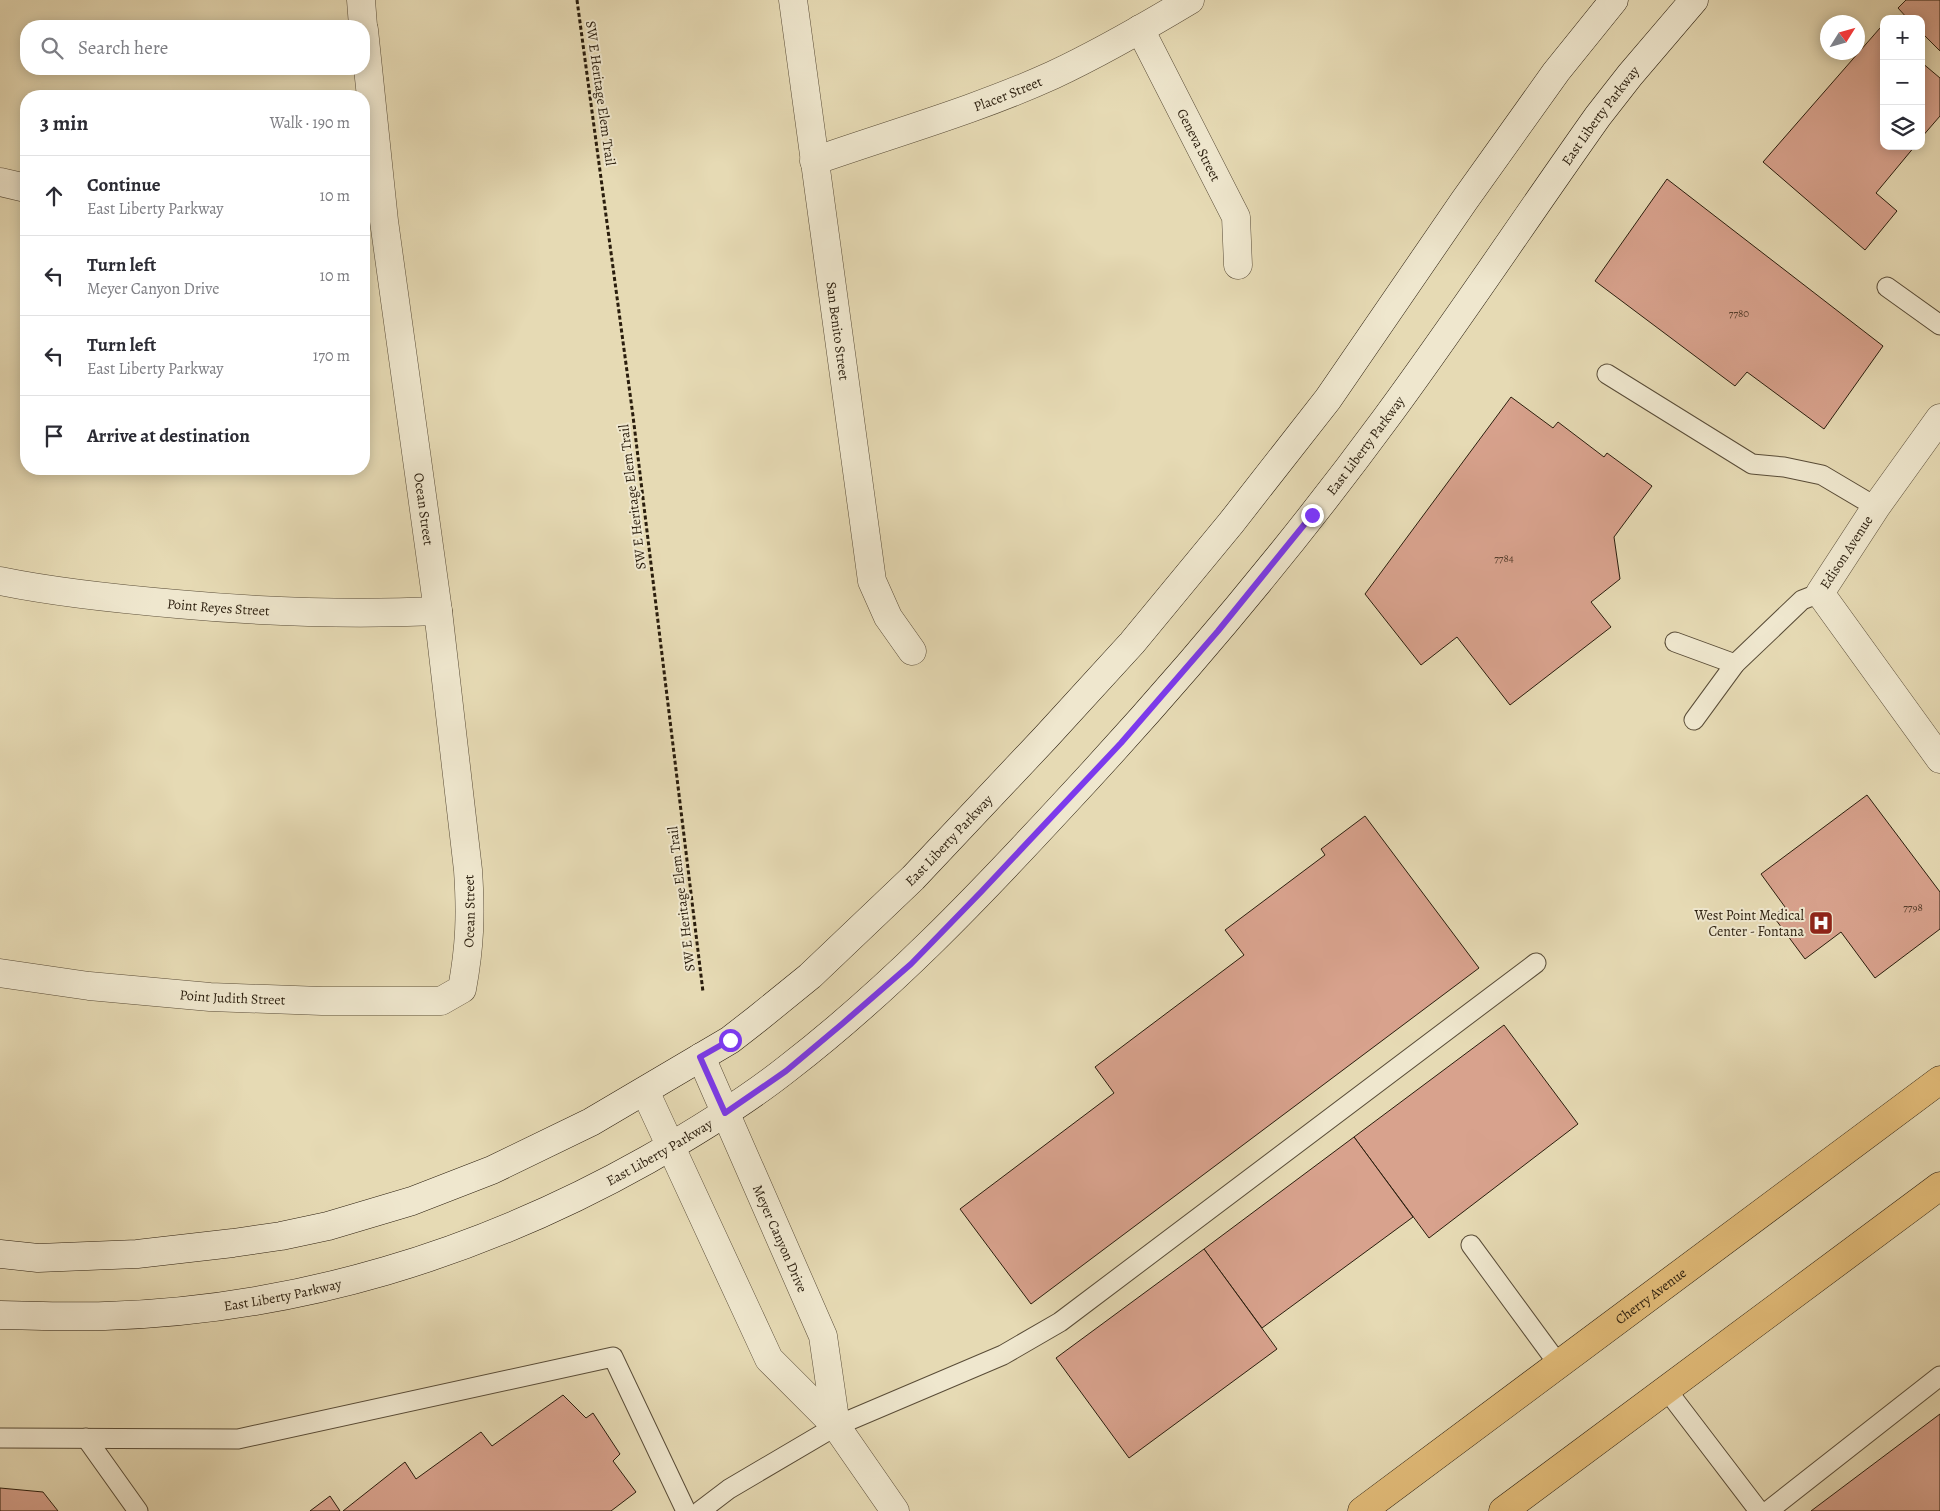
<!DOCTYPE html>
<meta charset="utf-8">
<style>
body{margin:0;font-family:Alegreya,serif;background:#f2f2f3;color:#2b2b33}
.controls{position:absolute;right:15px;top:15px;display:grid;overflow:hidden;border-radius:10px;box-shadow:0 2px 12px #0003}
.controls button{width:45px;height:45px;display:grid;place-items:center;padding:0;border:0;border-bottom:1px solid #e1e1e2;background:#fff;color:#2b2b33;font:25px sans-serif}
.compass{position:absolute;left:1820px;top:15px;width:45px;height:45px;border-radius:50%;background:#fff;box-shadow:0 2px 12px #0003;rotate:53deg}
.stop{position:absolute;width:15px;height:15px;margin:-11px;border:4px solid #7c3aed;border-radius:50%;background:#fff}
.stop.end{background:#7c3aed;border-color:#fff;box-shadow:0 1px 5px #0008}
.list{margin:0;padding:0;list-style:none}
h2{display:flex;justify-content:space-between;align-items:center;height:65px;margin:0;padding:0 20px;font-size:21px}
h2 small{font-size:16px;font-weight:400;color:#7c7c81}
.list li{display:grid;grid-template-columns:32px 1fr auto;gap:15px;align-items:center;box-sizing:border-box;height:80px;padding:0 20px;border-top:1px solid #e1e1e2}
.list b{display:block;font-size:19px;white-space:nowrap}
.list p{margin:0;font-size:16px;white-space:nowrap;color:#7c7c81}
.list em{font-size:16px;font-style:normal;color:#7c7c81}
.icon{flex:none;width:28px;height:28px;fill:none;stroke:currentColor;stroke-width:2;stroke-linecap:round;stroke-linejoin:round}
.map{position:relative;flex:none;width:1940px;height:1511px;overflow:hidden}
.search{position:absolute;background:#fff;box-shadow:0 2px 12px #0003;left:20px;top:20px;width:350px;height:55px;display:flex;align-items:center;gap:12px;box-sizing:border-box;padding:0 18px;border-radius:20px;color:#7c7c81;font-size:19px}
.panel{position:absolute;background:#fff;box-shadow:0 2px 12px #0003;left:20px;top:90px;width:350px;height:385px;border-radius:20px}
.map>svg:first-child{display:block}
.building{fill:#d8a28d;stroke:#2a1d0d}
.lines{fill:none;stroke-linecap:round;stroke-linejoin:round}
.lane-casing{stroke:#594c37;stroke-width:21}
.street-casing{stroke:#594c37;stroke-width:29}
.secondary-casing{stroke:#2a1d0d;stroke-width:29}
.primary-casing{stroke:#2a1d0d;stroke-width:29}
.path{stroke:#2a1d0d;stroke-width:3;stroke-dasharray:4 2.5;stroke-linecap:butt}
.lane{stroke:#efe7ce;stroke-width:19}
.street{stroke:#efe7ce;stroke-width:28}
.secondary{stroke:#efe7ce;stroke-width:28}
.primary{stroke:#e3bd7a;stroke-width:28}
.route{stroke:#7c3aed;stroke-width:6}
.labels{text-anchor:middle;stroke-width:4;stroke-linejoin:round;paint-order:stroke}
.number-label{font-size:11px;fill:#563e2d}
.street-label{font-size:14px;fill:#2a1d0d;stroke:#efe7ce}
.poi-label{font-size:14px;fill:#2a1d0d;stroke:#efe7ce;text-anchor:end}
</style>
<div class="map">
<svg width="1940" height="1511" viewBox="0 0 1940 1511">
<rect width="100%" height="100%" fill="#e6dab4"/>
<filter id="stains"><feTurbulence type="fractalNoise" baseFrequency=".004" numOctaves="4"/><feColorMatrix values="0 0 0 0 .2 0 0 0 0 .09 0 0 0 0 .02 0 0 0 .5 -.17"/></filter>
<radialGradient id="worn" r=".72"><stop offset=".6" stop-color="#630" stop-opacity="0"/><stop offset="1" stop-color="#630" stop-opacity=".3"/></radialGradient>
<g class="building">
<path d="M 1906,0 L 1940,0 L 1940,51 L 1921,32 L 1921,19 L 1908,19 L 1898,8 Z"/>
<path d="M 1880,28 L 1884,31 L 1884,146 L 1915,146 L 1876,193 L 1897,211 L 1865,250 L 1763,162 Z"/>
<path d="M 1921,62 L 1940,78 L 1940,116 L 1921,138 Z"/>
<path d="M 1667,179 L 1883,346 L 1824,429 L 1747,372 L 1735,386 L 1595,281 Z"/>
<path d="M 1511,397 L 1553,428 L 1558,422 L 1604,457 L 1607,453 L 1652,486 L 1614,537 L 1620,579 L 1591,602 L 1611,627 L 1510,705 L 1457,637 L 1421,665 L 1365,594 Z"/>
<path d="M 1867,795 L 1940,892 L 1940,929 L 1875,978 L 1841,932 L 1805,959 L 1773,916 L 1785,907 L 1761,874 Z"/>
<path d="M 1365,816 L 1479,968 L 1031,1304 L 960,1209 L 1114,1093 L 1095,1067 L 1244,955 L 1225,930 L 1325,855 L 1321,849 Z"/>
<path d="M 1504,1025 L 1578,1124 L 1429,1238 L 1354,1137 Z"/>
<path d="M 1354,1137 L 1413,1217 L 1262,1328 L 1204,1249 Z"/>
<path d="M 1204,1249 L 1277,1349 L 1129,1458 L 1056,1358 Z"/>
<path d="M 563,1395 L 586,1418 L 593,1413 L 620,1454 L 613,1461 L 636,1492 L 611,1511 L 343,1511 L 405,1462 L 416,1479 L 481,1432 L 492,1446 Z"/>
<path d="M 1940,1414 L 1940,1511 L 1811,1511 Z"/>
<path d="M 0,1488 L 43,1492 L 58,1511 L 0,1511 Z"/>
<path d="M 330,1496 L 340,1511 L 310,1511 Z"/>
</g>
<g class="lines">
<defs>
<g id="lane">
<path d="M 1887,287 L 1940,325"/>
<path d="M 1607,374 L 1752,464 L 1784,467 L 1822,475 L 1876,507"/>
<path d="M 1675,642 L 1735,664"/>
<path d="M 1694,720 L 1735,664 L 1802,600 L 1820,593"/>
<path d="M 1471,1245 L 1559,1365"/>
<path d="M 1666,1389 L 1759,1511"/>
<path d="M 0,1438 L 238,1439 L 613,1357 L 686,1511"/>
<path d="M 86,1438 L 138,1511"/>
<path d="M 700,1511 L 729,1489 L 836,1426 L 1003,1355 L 1060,1322 L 1536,963"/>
<path d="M 1768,1511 L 1940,1376"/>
</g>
<g id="street">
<path d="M 361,0 L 363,26"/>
<path id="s1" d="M 793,0 L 872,581 L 888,617 L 912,651"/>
<path id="s2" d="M 1140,29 L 1236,217 L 1238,265"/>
<path id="s3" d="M 814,161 C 894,133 976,110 1053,75 C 1100,53 1145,27 1190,0"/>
<path d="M 0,182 L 26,188"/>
<path d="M 1940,418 L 1876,507 L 1820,593 L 1940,759"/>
<path id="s4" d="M 0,581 C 58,593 118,599 177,604 C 264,612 351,615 438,611"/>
<path id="s5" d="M 0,973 L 89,986 L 210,997 L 322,1001 L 441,1001 L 462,989 C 470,946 471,914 468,870 L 438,611 L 384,221 L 364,30"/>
<path id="s6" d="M 701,1057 L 823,1336 L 836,1426"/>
<path d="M 645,1091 L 769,1359 L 836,1426 L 895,1511"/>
</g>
<g id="secondary">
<path id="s7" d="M 0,1254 L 38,1258 L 137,1254 L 233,1243 L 281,1236 L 328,1226 L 412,1201 L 492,1170 L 591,1122 L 730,1040 L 757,1019 L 810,976 L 913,878 L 1046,737 L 1132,643 L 1231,523 L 1328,399 L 1464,201 L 1556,72 L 1614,0"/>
<path id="s8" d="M 0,1315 C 35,1316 70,1317 105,1316 C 297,1310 480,1254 647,1160 C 696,1132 744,1103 788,1068 C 889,990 976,899 1062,806 C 1177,683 1286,554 1386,418 C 1459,319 1527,216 1598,116 L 1630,75 L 1694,0"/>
</g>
<g id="primary">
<path id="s9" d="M 1362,1511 L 1940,1080"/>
<path d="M 1503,1511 L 1940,1186"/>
</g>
</defs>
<use href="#lane" class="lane-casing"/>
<use href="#street" class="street-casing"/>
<use href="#secondary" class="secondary-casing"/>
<use href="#primary" class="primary-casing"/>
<path class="path" d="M 577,0 L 633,416 L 703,992"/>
<use href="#lane" class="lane"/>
<use href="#street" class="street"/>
<use href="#secondary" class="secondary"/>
<use href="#primary" class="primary"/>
</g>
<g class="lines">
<path class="route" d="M 730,1040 L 700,1057 L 725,1113 L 786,1071 L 842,1024 L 911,964 L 981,892 L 1121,743 L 1218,631 L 1312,515"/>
</g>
<defs>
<symbol id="hospital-square" viewBox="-11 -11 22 22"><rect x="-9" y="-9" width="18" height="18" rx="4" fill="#8f2418" stroke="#efe7ce"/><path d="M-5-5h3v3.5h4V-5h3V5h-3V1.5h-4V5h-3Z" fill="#fff"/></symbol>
</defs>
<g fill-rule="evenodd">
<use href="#hospital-square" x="1807" y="909" width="28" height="28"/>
</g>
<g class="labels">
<g class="number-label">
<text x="1739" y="317">7780</text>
<text x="1504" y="562">7784</text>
<text x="1913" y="911">7798</text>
</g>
<g class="street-label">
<text dy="5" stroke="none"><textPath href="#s3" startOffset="205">Placer Street</textPath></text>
<text transform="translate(601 93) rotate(82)" y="5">SW E Heritage Elem Trail</text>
<text dy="5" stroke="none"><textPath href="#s8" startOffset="2099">East Liberty Parkway</textPath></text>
<text dy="5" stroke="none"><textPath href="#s2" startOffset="130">Geneva Street</textPath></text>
<text dy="5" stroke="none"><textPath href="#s1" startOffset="334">San Benito Street</textPath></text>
<text dy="5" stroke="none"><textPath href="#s8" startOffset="1694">East Liberty Parkway</textPath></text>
<text transform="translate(632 497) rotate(-97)" y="5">SW E Heritage Elem Trail</text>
<text transform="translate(424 509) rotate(82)" y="5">Ocean Street</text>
<text transform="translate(1846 552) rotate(-57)" y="5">Edison Avenue</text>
<text dy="5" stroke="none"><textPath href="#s4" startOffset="220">Point Reyes Street</textPath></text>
<text dy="5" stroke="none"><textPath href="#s7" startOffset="1072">East Liberty Parkway</textPath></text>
<text transform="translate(681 899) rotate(-97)" y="5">SW E Heritage Elem Trail</text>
<text dy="5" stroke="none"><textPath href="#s5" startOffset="545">Ocean Street</textPath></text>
<text dy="5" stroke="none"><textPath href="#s5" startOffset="234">Point Judith Street</textPath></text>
<text dy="5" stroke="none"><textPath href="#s8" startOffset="689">East Liberty Parkway</textPath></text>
<text dy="5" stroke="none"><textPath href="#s6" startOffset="198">Meyer Canyon Drive</textPath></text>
<text dy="5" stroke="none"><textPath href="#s8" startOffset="284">East Liberty Parkway</textPath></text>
<text dy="5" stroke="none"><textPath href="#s9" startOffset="360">Cherry Avenue</textPath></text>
</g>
<g class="poi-label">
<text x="1804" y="920">West Point Medical<tspan x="1804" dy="16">Center - Fontana</tspan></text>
</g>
</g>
<rect width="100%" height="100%" filter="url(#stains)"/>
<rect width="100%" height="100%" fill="url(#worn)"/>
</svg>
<div class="controls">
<button>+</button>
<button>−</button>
<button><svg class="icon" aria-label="layers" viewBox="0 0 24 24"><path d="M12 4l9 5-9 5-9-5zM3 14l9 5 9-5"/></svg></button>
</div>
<svg class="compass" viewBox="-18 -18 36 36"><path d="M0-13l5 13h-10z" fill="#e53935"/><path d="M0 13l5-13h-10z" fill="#7c7c81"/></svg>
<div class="stop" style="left:730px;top:1040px"></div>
<div class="stop end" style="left:1312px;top:515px"></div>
<div class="search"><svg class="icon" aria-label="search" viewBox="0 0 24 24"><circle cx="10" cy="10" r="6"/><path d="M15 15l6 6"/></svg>Search here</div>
<section class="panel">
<h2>3 min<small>Walk · 190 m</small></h2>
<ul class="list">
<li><svg class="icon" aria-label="ahead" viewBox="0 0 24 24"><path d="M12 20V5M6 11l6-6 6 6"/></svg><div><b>Continue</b><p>East Liberty Parkway</p></div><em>10 m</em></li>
<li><svg class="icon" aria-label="left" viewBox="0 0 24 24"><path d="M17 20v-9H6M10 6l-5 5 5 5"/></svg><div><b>Turn left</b><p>Meyer Canyon Drive</p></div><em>10 m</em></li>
<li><svg class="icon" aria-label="left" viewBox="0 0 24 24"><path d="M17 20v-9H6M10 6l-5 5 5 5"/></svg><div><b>Turn left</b><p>East Liberty Parkway</p></div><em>170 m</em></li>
<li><svg class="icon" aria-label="arrive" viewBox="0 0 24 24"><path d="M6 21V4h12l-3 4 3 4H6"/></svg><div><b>Arrive at destination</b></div></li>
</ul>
</section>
</div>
